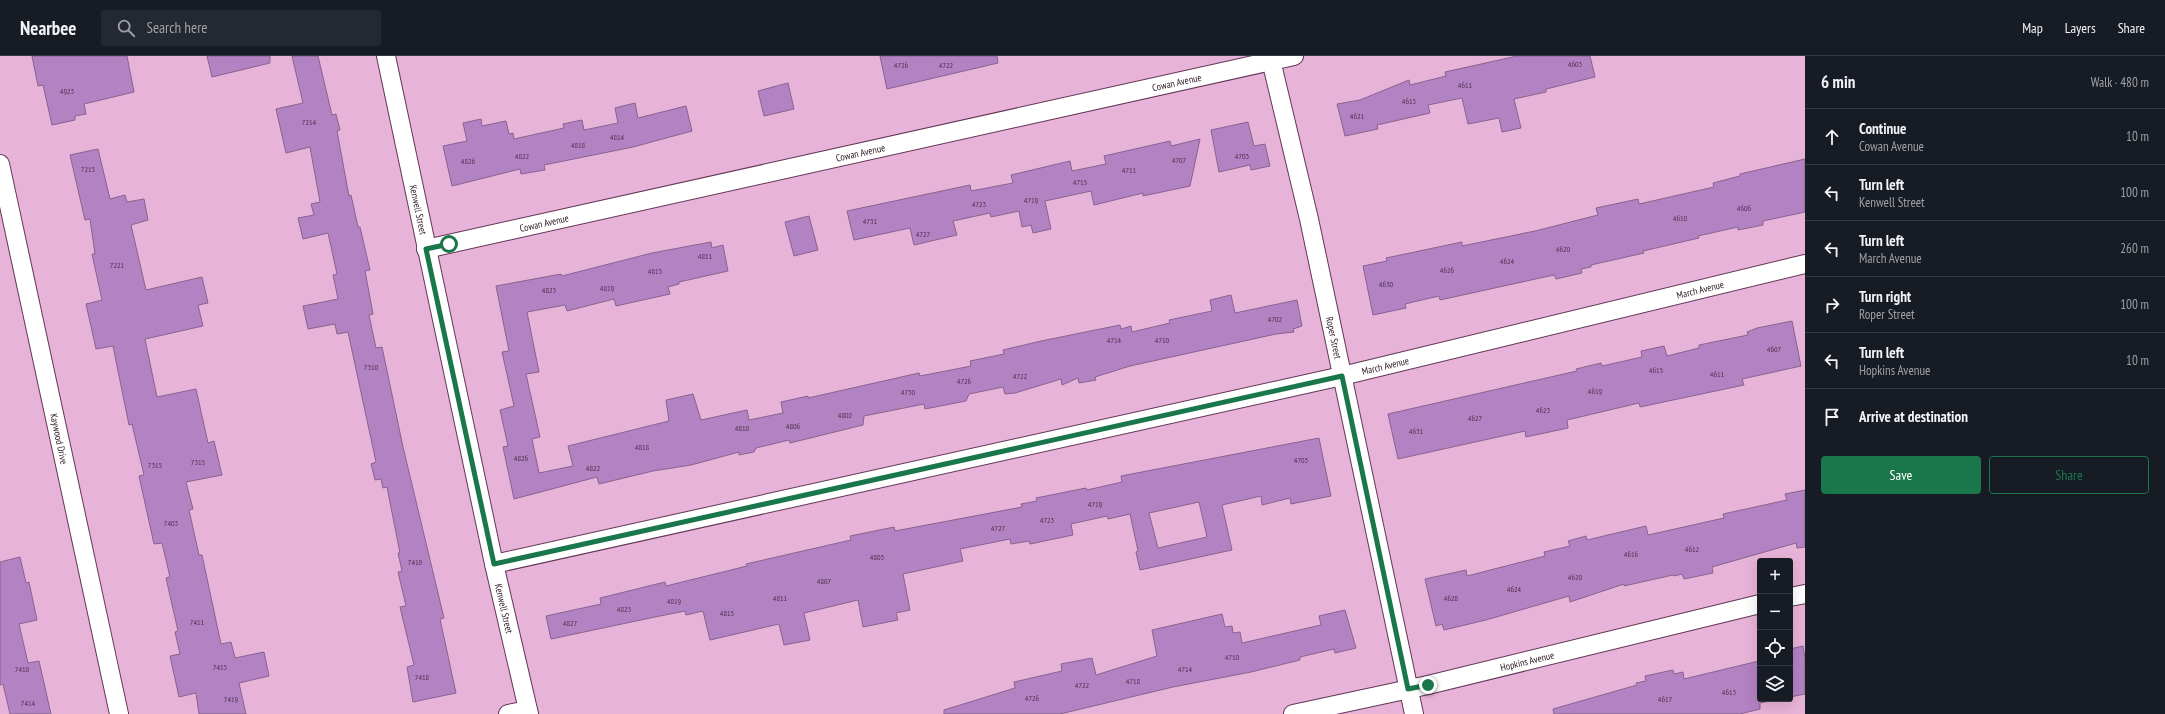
<!DOCTYPE html>
<meta charset="utf-8">
<style>
body{margin:0;font-family:"PT Sans Narrow",sans-serif;background:#242831;color:#f1f3f6}
.controls{position:absolute;right:12px;bottom:12px;display:grid;overflow:hidden;border-radius:4px;box-shadow:0 4px 16px #0002}
.controls button{width:36px;height:36px;display:grid;place-items:center;padding:0;border:0;border-bottom:1px solid #363941;background:#171b24;color:#f1f3f6;font:20px sans-serif}
.stop{position:absolute;width:12px;height:12px;margin:-9px;border:3px solid #1a764b;border-radius:50%;background:#fff}
.stop.end{background:#1a764b;border-color:#fff;box-shadow:0 1px 4px #0008}
.list{margin:0;padding:0;list-style:none}
h2{display:flex;justify-content:space-between;align-items:center;height:52px;margin:0;padding:0 16px;font-size:17px}
h2 small{font-size:13px;font-weight:400;color:#9ea1a6}
.list li{display:grid;grid-template-columns:26px 1fr auto;gap:12px;align-items:center;box-sizing:border-box;height:56px;padding:0 16px;border-top:1px solid #363941}
.list b{display:block;font-size:15px;white-space:nowrap}
.list p{margin:0;font-size:13px;white-space:nowrap;color:#9ea1a6}
.list em{font-size:13px;font-style:normal;color:#9ea1a6}
.actions{display:flex;gap:8px;padding:12px 16px}
.actions a{flex:1;padding:9px 0;border:1px solid #1a764b;border-radius:4px;text-align:center;font-size:14px;color:#1a764b}
.actions .main{background:#1a764b;color:#fff}
.icon{flex:none;width:22px;height:22px;fill:none;stroke:currentColor;stroke-width:2;stroke-linecap:round;stroke-linejoin:round}
.map{position:relative;flex:none;width:1805px;height:658px;overflow:hidden}
header{display:flex;align-items:center;gap:24px;box-sizing:border-box;height:56px;padding:0 20px;background:#171b24;border-bottom:1px solid #363941}
header strong{font-size:19px}
nav{display:flex;gap:22px;margin-inline-start:auto;font-size:14px}
.search{width:280px;height:36px;background:#242831;display:flex;align-items:center;gap:10px;box-sizing:border-box;padding:0 14px;border-radius:4px;color:#9ea1a6;font-size:15px}
main{display:flex}
aside{flex:1;background:#171b24}
.map>svg:first-child{display:block}
.building{fill:#b382c3;stroke:#85648f;fill-rule:evenodd}
.lines{fill:none;stroke-linecap:round;stroke-linejoin:round}
.minor-casing{stroke:#613655;stroke-width:20}
.minor{stroke:#fff;stroke-width:18}
.route{stroke:#1a764b;stroke-width:5}
.labels{text-anchor:middle;stroke-width:3.5;stroke-linejoin:round;paint-order:stroke}
.number-label{font-size:8px;fill:#4c314c}
.street-label{font-size:10px;fill:#291624;stroke:#e8b3d8}
</style>
<header>
<strong>Nearbee</strong>
<div class="search"><svg class="icon" aria-label="search" viewBox="0 0 24 24"><circle cx="10" cy="10" r="6"/><path d="M15 15l6 6"/></svg>Search here</div>
<nav><a>Map</a><a>Layers</a><a>Share</a></nav>
</header>
<main>
<div class="map">
<svg width="1805" height="658" viewBox="0 0 1805 658">
<rect width="100%" height="100%" fill="#e8b3d8"/>
<g class="building">
<path d="M 32,0 L 127,0 L 134,36 L 84,48 L 86,58 L 75,60 L 75,64 L 52,69 L 43,29 L 38,30 Z"/>
<path d="M 207,0 L 270,0 L 270,7 L 212,21 Z"/>
<path d="M 292,0 L 318,0 L 332,59 L 336,58 L 340,74 L 337,75 L 349,140 L 351,139 L 358,171 L 360,171 L 370,214 L 365,215 L 373,258 L 369,259 L 376,292 L 382,291 L 403,391 L 444,562 L 440,563 L 456,637 L 413,646 L 407,611 L 414,609 L 400,551 L 406,550 L 398,516 L 402,515 L 398,497 L 400,497 L 387,431 L 383,432 L 381,423 L 375,424 L 371,408 L 376,406 L 348,276 L 337,278 L 335,268 L 308,273 L 303,250 L 338,243 L 333,219 L 337,218 L 328,177 L 303,183 L 298,162 L 314,159 L 311,148 L 320,146 L 310,91 L 286,97 L 276,53 L 303,47 Z"/>
<path d="M 880,0 L 997,0 L 998,7 L 887,33 Z"/>
<path d="M 1517,0 L 1590,0 L 1595,21 L 1546,33 L 1546,36 L 1514,43 L 1521,72 L 1502,76 L 1499,62 L 1468,68 L 1462,42 L 1428,49 L 1430,57 L 1377,69 L 1378,73 L 1345,80 L 1337,48 L 1360,44 L 1409,24 L 1410,29 L 1446,20 L 1445,16 Z"/>
<path d="M 788,27 L 794,53 L 764,60 L 758,35 Z"/>
<path d="M 635,47 L 638,62 L 686,50 L 692,75 L 633,91 L 544,109 L 545,114 L 521,118 L 520,113 L 452,130 L 443,90 L 467,85 L 463,67 L 481,63 L 482,70 L 506,65 L 509,78 L 513,77 L 514,83 L 564,72 L 563,68 L 582,64 L 584,74 L 618,67 L 615,52 Z"/>
<path d="M 1248,66 L 1254,90 L 1265,88 L 1270,110 L 1251,114 L 1250,109 L 1219,116 L 1211,74 Z"/>
<path d="M 1200,83 L 1190,130 L 1143,140 L 1143,137 L 1094,149 L 1091,135 L 1045,145 L 1051,173 L 1033,177 L 1031,169 L 1022,171 L 1019,155 L 991,161 L 990,157 L 953,165 L 957,179 L 914,189 L 910,172 L 854,184 L 847,155 L 970,129 L 971,135 L 1013,127 L 1011,119 L 1070,105 L 1072,115 L 1106,108 L 1104,100 L 1170,85 L 1171,90 Z"/>
<path d="M 98,93 L 110,143 L 125,139 L 127,146 L 144,143 L 148,164 L 131,169 L 146,234 L 202,221 L 208,247 L 198,249 L 203,270 L 145,283 L 157,341 L 196,333 L 208,387 L 214,385 L 222,419 L 186,426 L 193,453 L 189,454 L 199,499 L 202,499 L 221,588 L 231,586 L 235,602 L 264,596 L 269,620 L 239,627 L 246,658 L 199,658 L 196,637 L 179,641 L 170,600 L 180,598 L 175,576 L 178,575 L 166,522 L 170,521 L 162,487 L 154,488 L 139,420 L 144,419 L 132,368 L 129,369 L 113,290 L 96,293 L 86,248 L 102,244 L 92,198 L 95,198 L 90,163 L 85,164 L 70,99 Z"/>
<path d="M 1805,103 L 1805,156 L 1763,165 L 1763,169 L 1738,174 L 1738,171 L 1698,180 L 1699,182 L 1643,195 L 1644,197 L 1591,209 L 1591,211 L 1581,213 L 1582,217 L 1556,223 L 1554,219 L 1440,244 L 1439,240 L 1405,248 L 1406,252 L 1373,259 L 1363,210 L 1387,205 L 1386,202 L 1462,186 L 1462,190 L 1535,175 L 1598,159 L 1596,152 L 1638,143 L 1639,148 L 1714,131 L 1713,127 L 1740,120 L 1740,118 Z"/>
<path d="M 809,160 L 818,194 L 794,200 L 785,166 Z"/>
<path d="M 711,186 L 712,192 L 723,189 L 728,215 L 679,226 L 679,228 L 668,231 L 670,238 L 616,250 L 614,243 L 567,255 L 565,249 L 527,256 L 539,316 L 526,318 L 540,381 L 532,383 L 539,417 L 573,410 L 568,390 L 669,365 L 666,344 L 693,338 L 701,364 L 747,354 L 749,364 L 783,357 L 781,346 L 808,340 L 808,342 L 919,317 L 920,320 L 971,310 L 970,305 L 1004,298 L 1003,294 L 1041,285 L 1120,269 L 1121,273 L 1131,270 L 1132,276 L 1170,267 L 1169,264 L 1212,255 L 1210,244 L 1231,239 L 1235,257 L 1297,244 L 1302,270 L 1293,273 L 1294,276 L 1276,278 L 1130,310 L 1095,321 L 1096,324 L 1079,327 L 1078,322 L 1062,329 L 1061,323 L 1015,337 L 1005,338 L 1003,331 L 969,338 L 966,345 L 925,353 L 924,348 L 864,360 L 863,369 L 790,387 L 789,384 L 756,392 L 754,396 L 739,399 L 739,396 L 691,409 L 653,415 L 599,428 L 597,421 L 514,443 L 503,391 L 508,390 L 500,354 L 514,350 L 502,296 L 509,295 L 496,230 L 561,218 L 562,220 L 652,197 Z"/>
<path d="M 1792,265 L 1801,310 L 1742,323 L 1744,329 L 1640,351 L 1639,347 L 1567,364 L 1568,372 L 1526,381 L 1525,375 L 1398,403 L 1388,358 L 1577,315 L 1576,313 L 1601,307 L 1602,310 L 1642,301 L 1641,295 L 1664,290 L 1667,300 L 1699,292 L 1699,289 L 1748,279 L 1747,276 L 1757,272 Z"/>
<path d="M 1319,382 L 1331,440 L 1291,448 L 1290,442 L 1262,449 L 1261,440 L 1222,449 L 1232,494 L 1140,514 L 1136,496 L 1138,495 L 1130,458 L 1108,463 L 1107,460 L 1071,468 L 1073,479 L 1030,488 L 1029,485 L 1011,488 L 1010,483 L 960,493 L 963,505 L 903,518 L 910,554 L 896,557 L 898,564 L 863,571 L 858,544 L 804,557 L 810,584 L 784,589 L 779,568 L 710,584 L 703,555 L 686,559 L 685,555 L 655,561 L 551,583 L 546,560 L 601,548 L 600,542 L 665,526 L 666,530 L 747,510 L 746,508 L 851,484 L 850,480 L 894,471 L 895,475 L 1022,451 L 1021,448 L 1037,445 L 1036,442 L 1086,432 L 1087,434 L 1122,426 L 1121,420 ZM 1199,446 L 1207,481 L 1158,492 L 1149,457 Z"/>
<path d="M 1805,434 L 1805,491 L 1797,492 L 1796,487 L 1712,511 L 1713,517 L 1684,523 L 1682,518 L 1674,520 L 1673,519 L 1624,530 L 1624,528 L 1570,546 L 1569,540 L 1486,564 L 1444,574 L 1442,568 L 1436,570 L 1425,523 L 1466,514 L 1467,520 L 1545,500 L 1544,496 L 1570,490 L 1568,485 L 1586,480 L 1587,484 L 1646,470 L 1648,479 L 1724,462 L 1723,458 L 1787,444 L 1785,438 Z"/>
<path d="M 20,501 L 26,527 L 29,526 L 37,564 L 19,568 L 28,607 L 39,605 L 51,658 L 10,658 L 3,628 L 0,629 L 0,506 Z"/>
<path d="M 1345,554 L 1356,592 L 1335,597 L 1334,593 L 1300,601 L 1300,604 L 1251,616 L 1173,631 L 1060,658 L 944,658 L 944,654 L 1015,632 L 1014,626 L 1062,615 L 1061,608 L 1092,602 L 1096,619 L 1157,600 L 1152,574 L 1222,558 L 1225,571 L 1232,570 L 1233,577 L 1240,576 L 1242,587 L 1321,569 L 1319,560 Z"/>
<path d="M 1803,590 L 1805,602 L 1805,638 L 1790,641 L 1790,593 Z"/>
<path d="M 1758,600 L 1760,600 L 1760,643 L 1781,643 L 1760,647 L 1760,653 L 1740,658 L 1554,658 L 1553,653 L 1637,629 L 1636,627 L 1646,625 L 1645,620 L 1673,614 L 1674,618 L 1683,616 L 1684,623 L 1759,605 Z"/>
</g>
<g class="lines">
<defs>
<g id="minor">
<path id="s1" d="M 386,0 L 494,508 L 529,658"/>
<path id="s2" d="M 1270,0 L 1309,163 L 1414,658"/>
<path id="s3" d="M 0,108 L 119,658"/>
<path id="s4" d="M 426,193 L 1294,0"/>
<path id="s5" d="M 494,508 L 1342,320 L 1805,208"/>
<path d="M 1790,541 L 1805,538"/>
<path d="M 508,658 L 528,654"/>
<path id="s6" d="M 1293,658 L 1428,629 L 1760,548"/>
</g>
</defs>
<use href="#minor" class="minor-casing"/>
<use href="#minor" class="minor"/>
</g>
<g class="lines">
<path class="route" d="M 449,188 L 426,193 L 494,508 L 1342,320 L 1408,633 L 1428,629"/>
</g>
<g class="labels">
<g class="number-label">
<text x="1575" y="11">4603</text>
<text x="901" y="12">4726</text>
<text x="946" y="12">4722</text>
<text x="1465" y="32">4611</text>
<text x="67" y="38">4923</text>
<text x="1409" y="48">4615</text>
<text x="1357" y="63">4621</text>
<text x="309" y="69">7214</text>
<text x="617" y="84">4814</text>
<text x="578" y="92">4818</text>
<text x="522" y="103">4822</text>
<text x="1242" y="103">4703</text>
<text x="1179" y="107">4707</text>
<text x="468" y="108">4826</text>
<text x="88" y="116">7215</text>
<text x="1129" y="117">4711</text>
<text x="1080" y="129">4715</text>
<text x="1031" y="147">4719</text>
<text x="979" y="151">4723</text>
<text x="1744" y="155">4606</text>
<text x="1680" y="165">4610</text>
<text x="870" y="168">4731</text>
<text x="923" y="181">4727</text>
<text x="1563" y="196">4620</text>
<text x="705" y="203">4811</text>
<text x="1507" y="208">4624</text>
<text x="117" y="212">7221</text>
<text x="1447" y="217">4626</text>
<text x="655" y="218">4815</text>
<text x="1386" y="231">4630</text>
<text x="607" y="235">4819</text>
<text x="549" y="237">4823</text>
<text x="1275" y="266">4702</text>
<text x="1114" y="287">4714</text>
<text x="1162" y="287">4710</text>
<text x="1774" y="296">4607</text>
<text x="371" y="314">7310</text>
<text x="1656" y="317">4615</text>
<text x="1717" y="321">4611</text>
<text x="1020" y="323">4722</text>
<text x="964" y="328">4726</text>
<text x="1595" y="338">4619</text>
<text x="908" y="339">4730</text>
<text x="1543" y="357">4623</text>
<text x="845" y="362">4802</text>
<text x="1475" y="365">4627</text>
<text x="793" y="373">4806</text>
<text x="742" y="375">4810</text>
<text x="1416" y="378">4631</text>
<text x="642" y="394">4818</text>
<text x="521" y="405">4826</text>
<text x="1301" y="407">4703</text>
<text x="198" y="409">7315</text>
<text x="155" y="412">7315</text>
<text x="593" y="415">4822</text>
<text x="1095" y="451">4719</text>
<text x="1047" y="467">4723</text>
<text x="171" y="470">7403</text>
<text x="998" y="475">4727</text>
<text x="1692" y="496">4612</text>
<text x="1631" y="501">4616</text>
<text x="877" y="504">4803</text>
<text x="415" y="509">7410</text>
<text x="1575" y="524">4620</text>
<text x="824" y="528">4807</text>
<text x="1514" y="536">4624</text>
<text x="780" y="545">4811</text>
<text x="1451" y="545">4628</text>
<text x="674" y="548">4819</text>
<text x="624" y="556">4823</text>
<text x="727" y="560">4815</text>
<text x="197" y="569">7411</text>
<text x="570" y="570">4827</text>
<text x="1232" y="604">4710</text>
<text x="220" y="614">7415</text>
<text x="22" y="616">7410</text>
<text x="1185" y="616">4714</text>
<text x="422" y="624">7418</text>
<text x="1133" y="628">4718</text>
<text x="1082" y="632">4722</text>
<text x="1729" y="639">4613</text>
<text x="1032" y="645">4726</text>
<text x="231" y="646">7419</text>
<text x="1665" y="646">4617</text>
<text x="28" y="650">7414</text>
</g>
<g class="street-label">
<text dy="4" stroke="none"><textPath href="#s4" startOffset="769">Cowan Avenue</textPath></text>
<text dy="4" stroke="none"><textPath href="#s4" startOffset="445">Cowan Avenue</textPath></text>
<text dy="4" stroke="none"><textPath href="#s1" startOffset="157">Kenwell Street</textPath></text>
<text dy="4" stroke="none"><textPath href="#s4" startOffset="121">Cowan Avenue</textPath></text>
<text dy="4" stroke="none"><textPath href="#s5" startOffset="1237">March Avenue</textPath></text>
<text dy="4" stroke="none"><textPath href="#s2" startOffset="289">Roper Street</textPath></text>
<text dy="4" stroke="none"><textPath href="#s5" startOffset="913">March Avenue</textPath></text>
<text dy="4" stroke="none"><textPath href="#s3" startOffset="281">Kaywood Drive</textPath></text>
<text dy="4" stroke="none"><textPath href="#s1" startOffset="565">Kenwell Street</textPath></text>
<text dy="4" stroke="none"><textPath href="#s6" startOffset="240">Hopkins Avenue</textPath></text>
</g>
</g>
</svg>
<div class="controls">
<button>+</button>
<button>−</button>
<button><svg class="icon" aria-label="locate" viewBox="0 0 24 24"><circle cx="12" cy="12" r="6"/><path d="M12 2v4M12 18v4M2 12h4M18 12h4"/></svg></button>
<button><svg class="icon" aria-label="layers" viewBox="0 0 24 24"><path d="M12 4l9 5-9 5-9-5zM3 14l9 5 9-5"/></svg></button>
</div>
<div class="stop" style="left:449px;top:188px"></div>
<div class="stop end" style="left:1428px;top:629px"></div>
</div>
<aside>
<h2>6 min<small>Walk · 480 m</small></h2>
<ul class="list">
<li><svg class="icon" aria-label="ahead" viewBox="0 0 24 24"><path d="M12 20V5M6 11l6-6 6 6"/></svg><div><b>Continue</b><p>Cowan Avenue</p></div><em>10 m</em></li>
<li><svg class="icon" aria-label="left" viewBox="0 0 24 24"><path d="M17 20v-9H6M10 6l-5 5 5 5"/></svg><div><b>Turn left</b><p>Kenwell Street</p></div><em>100 m</em></li>
<li><svg class="icon" aria-label="left" viewBox="0 0 24 24"><path d="M17 20v-9H6M10 6l-5 5 5 5"/></svg><div><b>Turn left</b><p>March Avenue</p></div><em>260 m</em></li>
<li><svg class="icon" aria-label="right" viewBox="0 0 24 24"><path d="M7 20v-9h11M14 6l5 5-5 5"/></svg><div><b>Turn right</b><p>Roper Street</p></div><em>100 m</em></li>
<li><svg class="icon" aria-label="left" viewBox="0 0 24 24"><path d="M17 20v-9H6M10 6l-5 5 5 5"/></svg><div><b>Turn left</b><p>Hopkins Avenue</p></div><em>10 m</em></li>
<li><svg class="icon" aria-label="arrive" viewBox="0 0 24 24"><path d="M6 21V4h12l-3 4 3 4H6"/></svg><div><b>Arrive at destination</b></div></li>
</ul>
<div class="actions"><a class="main">Save</a><a>Share</a></div>
</aside>
</main>
